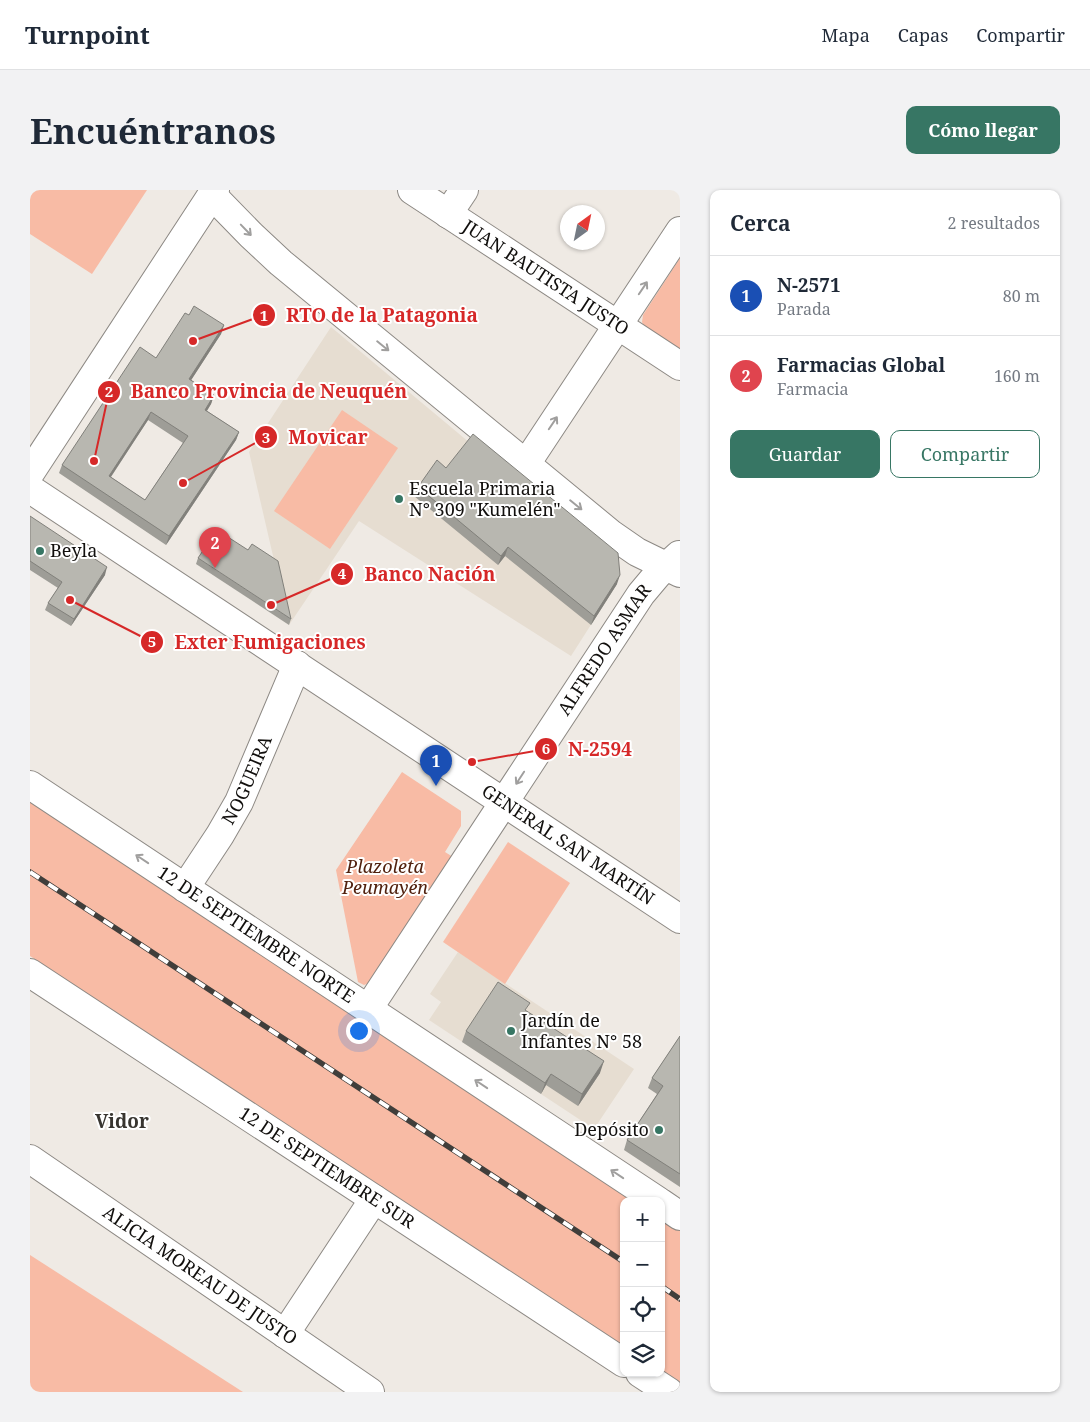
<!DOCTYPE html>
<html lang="es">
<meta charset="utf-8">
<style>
body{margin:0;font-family:"Noto Serif",serif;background:#f2f2f3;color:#1f2937}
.controls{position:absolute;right:15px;bottom:15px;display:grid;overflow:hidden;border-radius:10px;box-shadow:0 1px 4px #0004}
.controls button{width:45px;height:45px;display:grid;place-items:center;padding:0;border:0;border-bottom:1px solid #e0e1e3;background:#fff;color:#1f2937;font:25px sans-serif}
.compass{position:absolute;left:530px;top:15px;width:45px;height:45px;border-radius:50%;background:#fff;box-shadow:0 1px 4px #0004;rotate:33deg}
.you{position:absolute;left:328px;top:840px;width:18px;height:18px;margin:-12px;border:4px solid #fff;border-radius:50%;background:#1a73e8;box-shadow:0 0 0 8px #1a73e833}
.badge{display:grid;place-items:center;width:32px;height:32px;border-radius:50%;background:#377664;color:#fff;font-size:16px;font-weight:700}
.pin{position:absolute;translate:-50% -41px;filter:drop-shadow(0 1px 2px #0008)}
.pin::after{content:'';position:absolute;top:26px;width:18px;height:15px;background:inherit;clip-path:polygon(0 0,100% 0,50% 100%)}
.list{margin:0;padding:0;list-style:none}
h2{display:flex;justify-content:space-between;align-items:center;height:65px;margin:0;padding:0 20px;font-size:21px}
h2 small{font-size:16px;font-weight:400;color:#747a83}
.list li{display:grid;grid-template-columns:32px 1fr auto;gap:15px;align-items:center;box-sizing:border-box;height:80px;padding:0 20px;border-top:1px solid #e0e1e3}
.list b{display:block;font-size:19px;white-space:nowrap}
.list p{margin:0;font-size:16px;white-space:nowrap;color:#747a83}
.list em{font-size:16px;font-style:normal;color:#747a83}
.actions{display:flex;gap:10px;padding:15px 20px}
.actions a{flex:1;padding:11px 0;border:1px solid #377664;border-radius:10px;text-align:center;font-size:18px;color:#377664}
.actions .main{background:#377664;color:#fff}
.icon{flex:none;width:28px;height:28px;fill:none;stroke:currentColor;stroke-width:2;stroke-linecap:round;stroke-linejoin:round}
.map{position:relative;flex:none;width:650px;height:1202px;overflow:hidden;border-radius:10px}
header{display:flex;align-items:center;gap:30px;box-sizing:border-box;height:70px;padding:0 25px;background:#fff;border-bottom:1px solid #e0e1e3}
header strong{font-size:24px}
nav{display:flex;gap:28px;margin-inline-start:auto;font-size:18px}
.intro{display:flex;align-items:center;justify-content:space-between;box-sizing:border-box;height:120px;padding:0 30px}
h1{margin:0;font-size:35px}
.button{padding:12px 22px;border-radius:10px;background:#377664;color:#fff;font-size:18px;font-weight:700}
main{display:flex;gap:30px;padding:0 30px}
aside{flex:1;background:#fff;border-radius:10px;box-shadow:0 1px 4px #0004}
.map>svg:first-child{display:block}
.built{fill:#e6ddd1}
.green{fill:#f8bba5}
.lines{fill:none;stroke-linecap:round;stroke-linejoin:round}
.minor-casing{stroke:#8d8984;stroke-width:30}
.major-casing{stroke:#8d8984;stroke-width:30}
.minor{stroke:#fff;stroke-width:28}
.major{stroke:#fff;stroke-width:28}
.rail-casing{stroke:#403e3b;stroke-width:5.5}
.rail{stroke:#fff;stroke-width:4;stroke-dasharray:11;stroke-linecap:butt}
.wall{fill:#9e9d97;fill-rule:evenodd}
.shaded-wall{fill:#81807b}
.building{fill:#b8b7b0;stroke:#81807b;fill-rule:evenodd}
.oneway{stroke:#a09f9e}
.poi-dot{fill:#377664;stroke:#fff;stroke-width:2}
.labels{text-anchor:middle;stroke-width:4;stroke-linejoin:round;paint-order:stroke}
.street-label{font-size:18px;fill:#110f0d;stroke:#fff}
.poi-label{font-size:18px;fill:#110f0d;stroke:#fff;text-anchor:start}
.park-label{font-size:18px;font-style:italic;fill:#51210e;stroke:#fff}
.neighbourhood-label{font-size:19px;font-weight:bold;fill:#383530;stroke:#fff}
.leader{fill:none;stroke:#d62828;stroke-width:2}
.callout-dot{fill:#d62828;stroke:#fff;stroke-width:2}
.mark-label{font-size:15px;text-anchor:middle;font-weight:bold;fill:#fff}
.callout-label{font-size:19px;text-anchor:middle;font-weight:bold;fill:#d62828;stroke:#fff;stroke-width:4;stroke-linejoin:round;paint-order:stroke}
</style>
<header>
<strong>Turnpoint</strong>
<nav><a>Mapa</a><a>Capas</a><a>Compartir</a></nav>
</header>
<div class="intro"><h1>Encuéntranos</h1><a class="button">Cómo llegar</a></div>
<main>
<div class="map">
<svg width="650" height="1202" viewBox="0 0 650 1202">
<rect width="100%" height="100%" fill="#efeae4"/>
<g class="built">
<path d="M 301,137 L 440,253 L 587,394 L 541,466 L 329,331 L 259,435 L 219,262 Z"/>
<path d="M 428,762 L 604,879 L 564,939 L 399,830 L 411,812 L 400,804 Z"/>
</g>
<g class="green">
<path d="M 0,0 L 117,0 L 62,84 L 0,44 Z"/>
<path d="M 650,68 L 650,162 L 614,136 L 612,132 L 613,125 Z"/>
<path d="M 312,220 L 368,258 L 300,359 L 244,321 Z"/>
<path d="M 372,582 L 431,621 L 431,636 L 415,662 L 423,667 L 339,793 L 334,795 L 328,792 L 306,680 Z"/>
<path d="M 0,610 L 605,1011 L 594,1011 L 594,1156 L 0,766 Z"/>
<path d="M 478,652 L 540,693 L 475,794 L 413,752 Z"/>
<path d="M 631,1028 L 650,1040 L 650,1192 L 631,1180 Z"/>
<path d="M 0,1065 L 213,1202 L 0,1202 Z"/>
</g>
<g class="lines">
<defs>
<g id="minor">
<path id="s1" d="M 382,0 L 650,176"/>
<path d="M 182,5 L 221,45 L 251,73 L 581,344 L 607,362 L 650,383"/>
<path d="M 418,24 L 434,0"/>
<path d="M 496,274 L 650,41"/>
<path id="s2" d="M 0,595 L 628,1011"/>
<path id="s3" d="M 155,698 L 190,645 L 209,612 L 267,475"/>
<path id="s4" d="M 0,783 L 594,1173"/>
<path id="s5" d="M 338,819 L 611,404 L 627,385 L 649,365"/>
<path id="s6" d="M 0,969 L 340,1202"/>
<path d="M 631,1013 L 650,1026"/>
<path d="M 255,1144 L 344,1009"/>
<path d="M 610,1183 L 639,1202"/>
</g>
<g id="major">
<path d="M 0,283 L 185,0"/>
<path id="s7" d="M 0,299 L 650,729"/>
</g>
</defs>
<use href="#minor" class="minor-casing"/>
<use href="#major" class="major-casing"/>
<use href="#minor" class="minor"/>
<use href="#major" class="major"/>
<defs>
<g id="rail">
<path d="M 0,682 L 594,1072"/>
<path d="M 631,1096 L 650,1109"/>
</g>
</defs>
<use href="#rail" class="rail-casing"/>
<use href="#rail" class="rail"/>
</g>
<g class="wall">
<path d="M 159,125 L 194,135 L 191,144 L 161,190 L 184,205 L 181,214 L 177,221 L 209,242 L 206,250 L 136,355 L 29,283 L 32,275 L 126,168 ZM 118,230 L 153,253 L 115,310 L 81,287 Z"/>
<path d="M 416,278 L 587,394 L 561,435 L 475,366 L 468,375 L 384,306 L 388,297 Z"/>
<path d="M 0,326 L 75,385 L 41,436 L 15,420 L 18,413 L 28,398 L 0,380 Z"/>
<path d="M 168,368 L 261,429 L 259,435 L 166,374 Z"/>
<path d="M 497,821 L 570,883 L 548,916 L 516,895 L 511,904 L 432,852 L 436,841 Z"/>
<path d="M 650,846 L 650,997 L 594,960 L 597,950 L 627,904 L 618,898 L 622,888 Z"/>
</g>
<g class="shaded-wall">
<path d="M 194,135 L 191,144 L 156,198 L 159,189 Z"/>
<path d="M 184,205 L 181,214 L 172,228 L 175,220 Z"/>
<path d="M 121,222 L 118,230 L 76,294 L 79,286 Z"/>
<path d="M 209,242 L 206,250 L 136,355 L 139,346 Z"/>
<path d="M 478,357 L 475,366 L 468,375 L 471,366 Z"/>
<path d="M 77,377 L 75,385 L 41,436 L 44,429 Z"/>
<path d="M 590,385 L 587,394 L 561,435 L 564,426 Z"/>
<path d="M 574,871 L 570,883 L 548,916 L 552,904 Z"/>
<path d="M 521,884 L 516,895 L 511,904 L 515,893 Z"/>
</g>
<g class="building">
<path d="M 164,116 L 194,135 L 159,189 L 184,205 L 175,220 L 209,242 L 139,346 L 32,275 L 110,157 L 126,168 L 155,123 L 159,125 ZM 121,222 L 158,246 L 115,310 L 79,286 Z"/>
<path d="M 443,244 L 588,363 L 590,385 L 564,426 L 478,357 L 471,366 L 388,297 L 407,270 L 416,278 Z"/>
<path d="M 0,326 L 77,377 L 44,429 L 18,413 L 32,392 L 0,371 Z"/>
<path d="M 187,340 L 218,360 L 222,354 L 248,371 L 261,429 L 168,368 Z"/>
<path d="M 468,792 L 500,813 L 495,820 L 574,871 L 552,904 L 521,884 L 515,893 L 436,841 Z"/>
<path d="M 650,846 L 650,984 L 597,950 L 633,896 L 622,888 Z"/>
</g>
<defs><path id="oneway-shaft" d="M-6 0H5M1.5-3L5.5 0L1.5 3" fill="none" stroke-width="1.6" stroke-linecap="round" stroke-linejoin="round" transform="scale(1.25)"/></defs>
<g class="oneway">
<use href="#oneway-shaft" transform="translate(216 40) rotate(46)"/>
<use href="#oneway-shaft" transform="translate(613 98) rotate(-56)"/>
<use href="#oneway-shaft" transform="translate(353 156) rotate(39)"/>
<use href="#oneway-shaft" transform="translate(523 233) rotate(-56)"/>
<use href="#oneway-shaft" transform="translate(546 315) rotate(39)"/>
<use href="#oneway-shaft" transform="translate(490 588) rotate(123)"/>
<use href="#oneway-shaft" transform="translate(112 669) rotate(-146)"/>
<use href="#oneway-shaft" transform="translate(451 894) rotate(-146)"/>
<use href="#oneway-shaft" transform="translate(587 984) rotate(-146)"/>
</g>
<g class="poi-dot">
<circle cx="369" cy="309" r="5"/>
<circle cx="10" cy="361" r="5"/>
<circle cx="481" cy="841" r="5"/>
<circle cx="629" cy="940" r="5"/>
</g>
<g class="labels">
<g class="street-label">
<text dy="6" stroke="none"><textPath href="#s1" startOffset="160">JUAN BAUTISTA JUSTO</textPath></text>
<text dy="6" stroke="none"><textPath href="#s5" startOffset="430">ALFREDO ASMAR</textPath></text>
<text dy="6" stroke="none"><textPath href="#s3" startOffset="125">NOGUEIRA</textPath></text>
<text dy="6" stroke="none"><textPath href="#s7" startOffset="645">GENERAL SAN MARTÍN</textPath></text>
<text dy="6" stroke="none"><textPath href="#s2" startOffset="271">12 DE SEPTIEMBRE NORTE</textPath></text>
<text dy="6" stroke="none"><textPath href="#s4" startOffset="355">12 DE SEPTIEMBRE SUR</textPath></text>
<text dy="6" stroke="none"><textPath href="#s6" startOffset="206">ALICIA MOREAU DE JUSTO</textPath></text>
</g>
<g class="poi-label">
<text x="379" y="305">Escuela Primaria<tspan x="379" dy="21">N° 309 "Kumelén"</tspan></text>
<text x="20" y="367">Beyla</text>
<text x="491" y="837">Jardín de<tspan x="491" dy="21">Infantes N° 58</tspan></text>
<text x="619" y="946" text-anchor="end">Depósito</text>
</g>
<g class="park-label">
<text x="355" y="683">Plazoleta<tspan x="355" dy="21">Peumayén</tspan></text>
</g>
<g class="neighbourhood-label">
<text x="92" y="938">Vidor</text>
</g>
</g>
<path class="leader" d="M163 151L234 125M64 271L79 202M153 293L236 247M241 415L312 384M40 410L122 452M442 572L516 559"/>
<g class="callout-dot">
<circle cx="163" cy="151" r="5"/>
<circle cx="64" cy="271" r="5"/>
<circle cx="153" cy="293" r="5"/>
<circle cx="241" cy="415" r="5"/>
<circle cx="40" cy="410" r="5"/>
<circle cx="442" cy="572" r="5"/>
<circle cx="234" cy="125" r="12"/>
<circle cx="79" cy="202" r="12"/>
<circle cx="236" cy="247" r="12"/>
<circle cx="312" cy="384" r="12"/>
<circle cx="122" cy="452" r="12"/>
<circle cx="516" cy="559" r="12"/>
</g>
<g class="mark-label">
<text x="234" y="131">1</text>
<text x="79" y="207">2</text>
<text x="236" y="253">3</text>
<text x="312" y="389">4</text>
<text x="122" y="457">5</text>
<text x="516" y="564">6</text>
</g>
<g class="callout-label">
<text x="352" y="132">RTO de la Patagonia</text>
<text x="239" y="208">Banco Provincia de Neuquén</text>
<text x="298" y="254">Movicar</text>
<text x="400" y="391">Banco Nación</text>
<text x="240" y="459">Exter Fumigaciones</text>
<text x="570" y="566">N-2594</text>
</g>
</svg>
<div class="controls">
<button>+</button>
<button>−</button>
<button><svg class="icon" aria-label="locate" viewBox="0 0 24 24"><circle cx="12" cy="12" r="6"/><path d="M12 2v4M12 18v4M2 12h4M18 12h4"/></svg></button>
<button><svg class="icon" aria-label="layers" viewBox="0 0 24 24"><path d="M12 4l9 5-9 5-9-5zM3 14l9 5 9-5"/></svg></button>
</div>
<svg class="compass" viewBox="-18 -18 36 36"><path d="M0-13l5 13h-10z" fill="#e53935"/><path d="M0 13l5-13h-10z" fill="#747a83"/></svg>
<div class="you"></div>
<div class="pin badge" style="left:406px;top:596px;background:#1a4fb4">1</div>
<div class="pin badge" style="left:185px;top:378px;background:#e0444e">2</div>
</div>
<aside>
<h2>Cerca<small>2 resultados</small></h2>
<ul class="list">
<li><span class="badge" style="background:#1a4fb4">1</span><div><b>N-2571</b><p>Parada</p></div><em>80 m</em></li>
<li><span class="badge" style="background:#e0444e">2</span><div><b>Farmacias Global</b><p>Farmacia</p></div><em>160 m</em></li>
</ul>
<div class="actions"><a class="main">Guardar</a><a>Compartir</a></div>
</aside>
</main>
